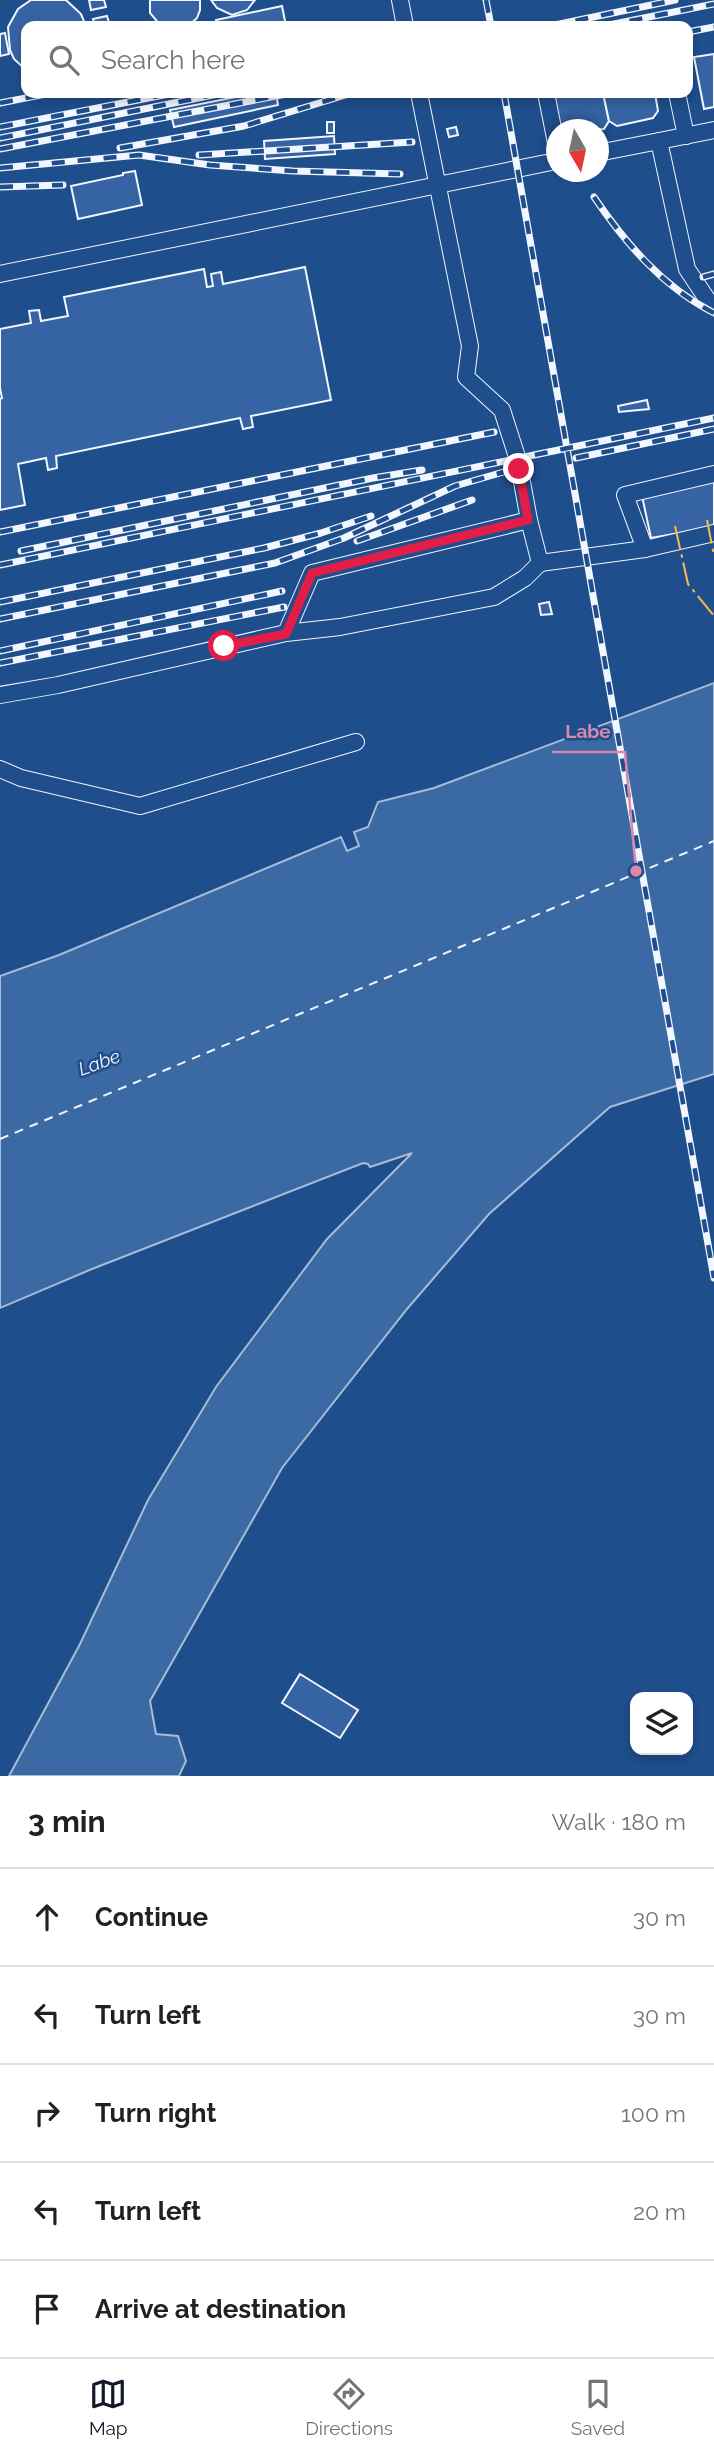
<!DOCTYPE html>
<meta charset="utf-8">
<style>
body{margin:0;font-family:Raleway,sans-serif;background:#f2f2f2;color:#202124}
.controls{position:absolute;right:21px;bottom:21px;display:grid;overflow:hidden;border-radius:14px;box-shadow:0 4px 10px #0003}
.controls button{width:63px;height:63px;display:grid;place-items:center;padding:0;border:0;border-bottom:2px solid #e0e0e0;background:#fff;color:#202124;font:35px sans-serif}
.compass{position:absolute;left:546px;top:119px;width:63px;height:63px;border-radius:50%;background:#fff;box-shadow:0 4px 10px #0003;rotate:171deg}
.stop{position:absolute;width:21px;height:21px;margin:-16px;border:5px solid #e11d48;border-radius:50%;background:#fff}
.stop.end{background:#e11d48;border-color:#fff;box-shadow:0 2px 7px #0008}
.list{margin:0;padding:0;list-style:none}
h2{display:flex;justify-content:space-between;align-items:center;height:91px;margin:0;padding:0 28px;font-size:30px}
h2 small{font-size:23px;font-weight:400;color:#757577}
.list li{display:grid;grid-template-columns:46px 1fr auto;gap:21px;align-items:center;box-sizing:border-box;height:98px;padding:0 28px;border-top:2px solid #e0e0e0}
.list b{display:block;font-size:26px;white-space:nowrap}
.list em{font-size:23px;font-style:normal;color:#757577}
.icon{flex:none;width:38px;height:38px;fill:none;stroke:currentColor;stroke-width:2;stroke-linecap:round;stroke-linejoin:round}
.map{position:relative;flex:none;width:714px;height:1776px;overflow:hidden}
.search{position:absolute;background:#fff;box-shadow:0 4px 10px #0003;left:21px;right:21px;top:21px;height:77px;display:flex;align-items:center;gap:18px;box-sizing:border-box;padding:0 24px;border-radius:14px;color:#757577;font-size:26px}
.sheet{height:581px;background:#fff}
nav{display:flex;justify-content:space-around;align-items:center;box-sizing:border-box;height:98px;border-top:2px solid #e0e0e0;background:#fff;font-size:19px;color:#757577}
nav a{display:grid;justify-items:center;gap:4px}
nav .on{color:#111827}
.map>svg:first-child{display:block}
.water{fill:#3b69a3;stroke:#a8bbd7;stroke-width:2}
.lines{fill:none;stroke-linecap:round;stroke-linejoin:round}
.ferry{stroke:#f2f6ff;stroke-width:2;stroke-dasharray:9 7;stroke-linecap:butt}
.building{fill:#3563a3;stroke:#f2f6ff;stroke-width:2}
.minor-casing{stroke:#f2f6ff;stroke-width:18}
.minor{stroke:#1f4e8c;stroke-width:16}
.rail-casing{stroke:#f2f6ff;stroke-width:7}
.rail{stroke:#1f4e8c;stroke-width:4.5;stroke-dasharray:13;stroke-linecap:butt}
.power{stroke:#ffb74d;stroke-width:2;stroke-dasharray:24 5 3.5 5;stroke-linecap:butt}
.route{stroke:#e11d48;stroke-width:9}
.labels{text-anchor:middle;stroke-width:5;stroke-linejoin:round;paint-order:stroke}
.water-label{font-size:19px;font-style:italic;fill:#f2f6ff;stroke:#1f4e8c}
.leader{fill:none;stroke:#da87ad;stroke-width:2.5}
.callout-dot{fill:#da87ad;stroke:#1f4e8c;stroke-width:2.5}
.callout-label{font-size:19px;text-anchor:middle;font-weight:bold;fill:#da87ad;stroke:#1f4e8c;stroke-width:5;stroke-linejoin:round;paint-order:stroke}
</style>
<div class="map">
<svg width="714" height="1776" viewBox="0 0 714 1776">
<rect width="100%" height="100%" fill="#1f4e8c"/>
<path class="water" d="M 714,683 L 714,1074 L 610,1107 L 489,1214 L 407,1309 L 282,1468 L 150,1701 L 156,1734 L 178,1736 L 186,1761 L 179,1776 L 9,1776 L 80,1644 L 148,1500 L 216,1387 L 327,1239 L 412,1153 L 370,1167 L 368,1164 L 363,1163 L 92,1269 L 0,1308 L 0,976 L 59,955 L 341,837 L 347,851 L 359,846 L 354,832 L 368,827 L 378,802 L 434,788 Z"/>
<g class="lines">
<path class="ferry" d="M 0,1139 L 714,841"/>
</g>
<g class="building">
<path d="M 31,0 L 66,0 L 81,14 L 86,26 L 26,26 L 26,70 L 14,59 L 10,50 L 8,27 L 18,9 Z"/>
<path d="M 89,0 L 104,0 L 106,7 L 91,10 Z"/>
<path d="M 150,0 L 200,0 L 200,10 L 197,18 L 188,26 L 161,26 L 150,13 Z"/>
<path d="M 211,0 L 255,0 L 247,10 L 232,15 L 217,8 Z"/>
<path d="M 282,6 L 286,26 L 218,26 L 216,20 Z"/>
<path d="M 107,16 L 110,26 L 95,26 L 93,19 Z"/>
<path d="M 5,33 L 9,54 L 0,56 L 0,34 Z"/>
<path d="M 714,54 L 714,107 L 704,109 L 694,57 Z"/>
<path d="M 256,93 L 276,93 L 278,105 L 174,127 L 170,110 Z"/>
<path d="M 556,93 L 603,93 L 609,121 L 604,129 L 559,130 L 553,97 Z"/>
<path d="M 603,93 L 655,93 L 658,111 L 653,118 L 617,126 L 609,121 Z"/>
<rect x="327" y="122" width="7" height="11"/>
<path d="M 456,127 L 458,135 L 449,137 L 447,129 Z"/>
<path d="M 334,136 L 335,154 L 265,159 L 264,141 Z"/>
<path d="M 135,171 L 142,205 L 78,219 L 71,186 L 123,175 L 123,173 Z"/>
<path d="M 305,267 L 331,400 L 251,416 L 253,427 L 243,429 L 240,418 L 56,456 L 57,468 L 48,470 L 46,458 L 18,464 L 25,505 L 0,510 L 0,399 L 2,398 L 0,388 L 0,329 L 31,323 L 29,311 L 39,310 L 41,321 L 68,316 L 64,297 L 204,269 L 207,287 L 213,286 L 211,274 L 221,272 L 223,284 Z"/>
<path d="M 647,400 L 649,409 L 619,412 L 618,406 Z"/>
<path d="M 714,481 L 714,527 L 651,538 L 642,496 Z"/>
<path d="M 549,602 L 552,614 L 541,615 L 539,604 Z"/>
<path d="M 300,1674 L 358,1710 L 340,1738 L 282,1703 Z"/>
</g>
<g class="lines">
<defs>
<g id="minor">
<path d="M 400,0 L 405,26"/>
<path d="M 419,93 L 470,346 L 466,377 L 502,410 L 518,460 L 529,520"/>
<path d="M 546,93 L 556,143"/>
<path d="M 677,93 L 686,136"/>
<path d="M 659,141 L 714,130"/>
<path d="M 598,153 L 659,141 L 687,269 L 709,302 L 714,304"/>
<path d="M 0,274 L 556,161"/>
<path d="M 645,549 L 625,495 L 714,474"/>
<path d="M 286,633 L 340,627 L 494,597 L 525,578 L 540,563"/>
<path d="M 0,695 L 58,685 L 286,633 L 312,573 L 529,520 L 540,563 L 645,549 L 714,533"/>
<path d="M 0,769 L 21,778 L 140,806 L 356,742"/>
</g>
</defs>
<use href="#minor" class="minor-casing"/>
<use href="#minor" class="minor"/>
<defs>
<g id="rail">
<path d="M 486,0 L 491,26"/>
<path d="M 550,26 L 675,0"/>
<path d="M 604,26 L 714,4"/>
<path d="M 688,32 L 714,27"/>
<path d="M 504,93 L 714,1278"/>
<path d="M 0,103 L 51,93"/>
<path d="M 0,127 L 174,93"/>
<path d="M 0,138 L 223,93"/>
<path d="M 120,148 L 244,126 L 352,93"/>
<path d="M 0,149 L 292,93"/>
<path d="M 199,155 L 412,142"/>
<path d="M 0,168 L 139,155 L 210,165 L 293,171 L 400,174"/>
<path d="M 0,187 L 63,185"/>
<path d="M 594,197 C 626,244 663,287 714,313"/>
<path d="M 703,277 L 714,274"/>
<path d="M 576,458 L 714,429"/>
<path d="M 0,532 L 494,432"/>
<path d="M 357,541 L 472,500"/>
<path d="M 21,551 L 373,478 L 422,470"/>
<path d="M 0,565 L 714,418"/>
<path d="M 0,602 L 264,548 L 321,533 L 371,516"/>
<path d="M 0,619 L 275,563 L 344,538 L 455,486 L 507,471"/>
<path d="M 0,651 L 282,591"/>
<path d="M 0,663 L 284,607"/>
</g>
</defs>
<use href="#rail" class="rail-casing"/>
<use href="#rail" class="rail"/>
<g class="power">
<path d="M 707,520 L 714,556"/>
<path d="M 675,526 L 688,584 L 714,616"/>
</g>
</g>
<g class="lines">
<path class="route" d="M 224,646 L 286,634 L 312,573 L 528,520 L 519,469"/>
</g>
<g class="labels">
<g class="water-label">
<text transform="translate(99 1062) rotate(-20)" y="7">Labe</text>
</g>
</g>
<path class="leader" d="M636 871L625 752H552"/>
<circle class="callout-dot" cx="636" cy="871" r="7"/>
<g class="callout-label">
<text x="588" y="738">Labe</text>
</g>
</svg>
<div class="controls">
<button><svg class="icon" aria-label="layers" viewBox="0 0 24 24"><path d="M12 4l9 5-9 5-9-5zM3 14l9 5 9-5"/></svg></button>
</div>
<svg class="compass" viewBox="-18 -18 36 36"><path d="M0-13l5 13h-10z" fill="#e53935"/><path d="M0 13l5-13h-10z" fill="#757577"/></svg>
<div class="stop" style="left:224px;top:646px"></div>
<div class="stop end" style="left:519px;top:469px"></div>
<div class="search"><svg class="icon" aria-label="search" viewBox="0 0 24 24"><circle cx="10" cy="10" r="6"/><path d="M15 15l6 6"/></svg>Search here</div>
</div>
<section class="sheet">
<h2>3 min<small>Walk · 180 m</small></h2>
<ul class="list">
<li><svg class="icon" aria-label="ahead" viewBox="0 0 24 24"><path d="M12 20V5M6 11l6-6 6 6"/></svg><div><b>Continue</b></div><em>30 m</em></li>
<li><svg class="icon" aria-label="left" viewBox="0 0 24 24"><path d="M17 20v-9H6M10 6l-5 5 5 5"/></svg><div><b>Turn left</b></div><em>30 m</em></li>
<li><svg class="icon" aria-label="right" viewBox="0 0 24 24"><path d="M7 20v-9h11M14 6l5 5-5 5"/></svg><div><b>Turn right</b></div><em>100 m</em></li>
<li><svg class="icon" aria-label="left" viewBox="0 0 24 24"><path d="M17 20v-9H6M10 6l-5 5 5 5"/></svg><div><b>Turn left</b></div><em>20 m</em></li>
<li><svg class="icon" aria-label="arrive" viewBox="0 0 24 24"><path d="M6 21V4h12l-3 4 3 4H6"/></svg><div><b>Arrive at destination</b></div></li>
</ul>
</section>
<nav>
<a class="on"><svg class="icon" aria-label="map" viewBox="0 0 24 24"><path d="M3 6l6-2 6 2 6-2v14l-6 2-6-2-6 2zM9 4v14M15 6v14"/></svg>Map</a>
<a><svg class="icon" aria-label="directions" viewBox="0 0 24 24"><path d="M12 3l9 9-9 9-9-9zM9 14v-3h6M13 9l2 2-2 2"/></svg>Directions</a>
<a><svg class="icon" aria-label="saved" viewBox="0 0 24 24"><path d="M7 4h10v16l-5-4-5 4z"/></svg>Saved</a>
</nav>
